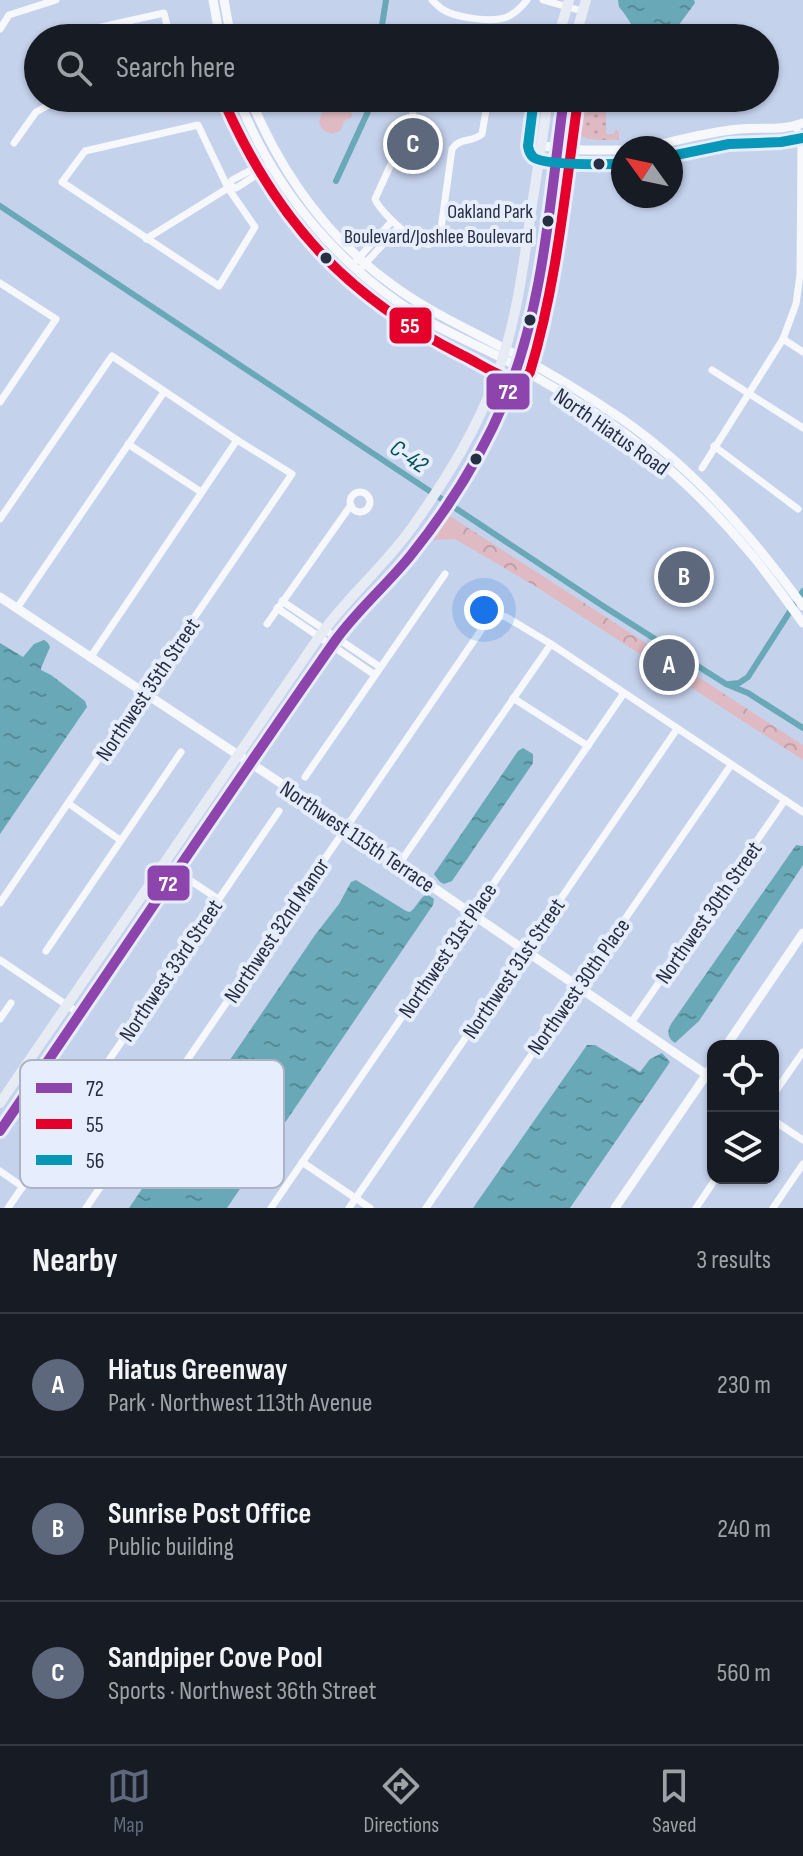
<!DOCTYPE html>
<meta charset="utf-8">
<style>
body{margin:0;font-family:"Sofia Sans Condensed",sans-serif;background:#20242c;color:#f1f3f6}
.controls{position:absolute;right:24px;bottom:24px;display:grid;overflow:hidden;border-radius:16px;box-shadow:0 2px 6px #0004}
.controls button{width:72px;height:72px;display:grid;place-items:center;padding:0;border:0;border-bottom:2px solid #363941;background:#171b24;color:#f1f3f6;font:40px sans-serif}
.compass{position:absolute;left:611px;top:136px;width:72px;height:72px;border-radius:50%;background:#171b24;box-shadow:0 2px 6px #0004;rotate:303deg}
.you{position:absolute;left:484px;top:610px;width:28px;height:28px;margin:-20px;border:6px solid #fff;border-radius:50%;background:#1a73e8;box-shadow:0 0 0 12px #1a73e833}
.badge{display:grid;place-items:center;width:52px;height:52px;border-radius:50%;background:#5e687d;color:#fff;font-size:26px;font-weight:700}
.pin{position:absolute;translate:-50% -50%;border:4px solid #fff;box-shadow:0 2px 8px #0006}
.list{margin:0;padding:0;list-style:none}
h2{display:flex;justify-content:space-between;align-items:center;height:104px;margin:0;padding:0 32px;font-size:34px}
h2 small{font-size:26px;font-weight:400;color:#9ea1a6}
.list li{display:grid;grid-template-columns:52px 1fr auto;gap:24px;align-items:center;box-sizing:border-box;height:144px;padding:0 32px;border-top:2px solid #363941}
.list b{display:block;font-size:30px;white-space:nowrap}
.list p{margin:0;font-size:26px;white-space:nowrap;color:#9ea1a6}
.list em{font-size:26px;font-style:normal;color:#9ea1a6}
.icon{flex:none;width:44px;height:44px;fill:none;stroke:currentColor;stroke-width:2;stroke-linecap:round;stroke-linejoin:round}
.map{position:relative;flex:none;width:803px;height:1208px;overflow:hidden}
.search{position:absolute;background:#171b24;box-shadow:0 2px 6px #0004;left:24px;right:24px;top:24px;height:88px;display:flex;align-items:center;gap:20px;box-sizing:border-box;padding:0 28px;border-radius:44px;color:#9ea1a6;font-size:30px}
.sheet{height:536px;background:#171b24}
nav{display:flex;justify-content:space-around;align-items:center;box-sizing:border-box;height:112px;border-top:2px solid #363941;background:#171b24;font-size:22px;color:#9ea1a6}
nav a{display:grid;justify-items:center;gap:4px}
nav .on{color:#5e687d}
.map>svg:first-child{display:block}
.grass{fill:url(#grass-dots)}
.park{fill:url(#park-crowns)}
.garden{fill:#dfbac3}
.water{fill:url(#water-ripples)}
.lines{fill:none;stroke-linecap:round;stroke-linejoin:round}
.canal{stroke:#69a9b7;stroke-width:6}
.street{stroke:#f6f8fc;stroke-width:7}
.secondary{stroke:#f6f8fc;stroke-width:9}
.primary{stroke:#e7ebf3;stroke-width:10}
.bus-1-casing{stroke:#e6edfc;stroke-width:16}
.bus-2-casing{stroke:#e6edfc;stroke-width:16}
.bus-3-casing{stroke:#e6edfc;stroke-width:16}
.bus-1{stroke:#8e44ad;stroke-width:10}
.bus-2{stroke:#e4002b;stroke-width:10}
.bus-3{stroke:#0697b9;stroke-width:10}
.bus-dot{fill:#262f41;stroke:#e6edfc;stroke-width:3}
.labels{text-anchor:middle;stroke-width:8;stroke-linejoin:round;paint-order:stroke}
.bus-label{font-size:20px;fill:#262f41;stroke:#e6edfc;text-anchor:end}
.street-label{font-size:22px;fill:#262f41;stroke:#e6edfc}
.water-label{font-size:24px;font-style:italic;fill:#015057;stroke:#e6edfc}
.key{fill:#e6edfc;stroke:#acb4c4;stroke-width:2}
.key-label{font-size:22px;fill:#262f41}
.line-badge{stroke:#e6edfc;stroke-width:3}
.badge-label{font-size:22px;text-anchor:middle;font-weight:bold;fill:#fff}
</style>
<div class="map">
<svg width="803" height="1208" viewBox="0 0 803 1208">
<defs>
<pattern id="grass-dots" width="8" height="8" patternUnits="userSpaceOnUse" patternTransform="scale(2)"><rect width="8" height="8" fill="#dfbac3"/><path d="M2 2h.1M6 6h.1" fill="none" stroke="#bfa0a9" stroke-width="1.8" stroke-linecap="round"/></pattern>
<pattern id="park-crowns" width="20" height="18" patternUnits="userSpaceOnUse" patternTransform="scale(2)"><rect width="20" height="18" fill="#dfbac3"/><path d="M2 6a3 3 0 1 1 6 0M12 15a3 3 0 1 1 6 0" fill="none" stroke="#bfa0a9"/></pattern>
<pattern id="water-ripples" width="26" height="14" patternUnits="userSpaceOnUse" patternTransform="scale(2)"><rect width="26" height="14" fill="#69a9b7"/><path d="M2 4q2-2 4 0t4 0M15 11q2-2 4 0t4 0" fill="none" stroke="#568a96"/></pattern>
</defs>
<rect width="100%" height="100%" fill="#c5d2ec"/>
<g class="grass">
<path d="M 571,98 L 579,98 L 574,132 L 568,134 L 566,129 Z"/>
<path d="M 582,98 L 589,98 L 589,107 L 606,109 L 606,134 L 614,134 L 616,129 L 619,132 L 619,140 C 605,139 587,143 576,132 Z"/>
</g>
<path class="park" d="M 447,514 L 803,745 L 803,760 L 535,586 L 455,539 L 433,540 Z"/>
<g class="garden">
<path d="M 333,104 L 342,108 L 349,107 L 352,114 L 351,118 L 345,120 L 340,131 L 331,134 L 323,130 L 319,123 L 323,108 Z"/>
<path d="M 414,127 L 422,130 L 418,156 L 403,153 Z"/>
</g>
<g class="water">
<path d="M 618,0 L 694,0 L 695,3 L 673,33 C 665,26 652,26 648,38 L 643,38 C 632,29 629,18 619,7 Z"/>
<path d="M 44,640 L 48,643 L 50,647 L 41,668 L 41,670 L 51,675 L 85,701 L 87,707 L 0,834 L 0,643 L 23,657 L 34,644 Z"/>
<path d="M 523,748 L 533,754 L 533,763 L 452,881 L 444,884 L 440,882 L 434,874 L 518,751 Z"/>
<path d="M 796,845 L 803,846 L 803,865 L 699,1021 L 675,1043 C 667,1038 667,1031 671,1024 Z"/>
<path d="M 356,880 L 406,911 L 410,912 C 417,907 419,898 427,894 L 434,899 L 433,905 L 227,1208 L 129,1208 L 315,935 L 339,904 L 351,882 Z"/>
<path d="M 587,1045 L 595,1045 L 640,1072 L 650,1059 L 662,1053 L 670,1062 L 570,1208 L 473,1208 Z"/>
</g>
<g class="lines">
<g class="canal">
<path d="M 380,38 L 386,0"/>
<path d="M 336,181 L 371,105 L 372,98"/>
<path d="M 0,206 L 603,606 L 726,684 L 748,693 L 803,728"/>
<path d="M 729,684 L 739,683 L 748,677 L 803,591"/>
</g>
<g class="street">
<path d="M 432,0 C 435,3 439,7 442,9 C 455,18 493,23 507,17 C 516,13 521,8 527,0"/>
<path d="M 543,0 L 582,11"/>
<path d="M 0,29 L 9,15 L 56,0"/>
<path d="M 52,38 L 164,13 L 170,38"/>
<path d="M 415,98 L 412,118 L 375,199 C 379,211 417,247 430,244 C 436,243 436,241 440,236 L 452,149 C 460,137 472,143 482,134 L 488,98"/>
<path d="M 198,125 L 228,188 L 255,227 L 219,286 L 62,182 L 85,151 Z"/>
<path d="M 14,143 L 36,112 L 62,98"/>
<path d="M 230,187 L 236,188 C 249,180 257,175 268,166"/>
<path d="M 146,239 L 228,188 L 232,180 L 259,166 L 265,167"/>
<path d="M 356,261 L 392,221"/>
<path d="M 362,267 L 399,227"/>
<path d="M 0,283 L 56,319 L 0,402"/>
<path d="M 783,339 L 803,352"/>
<path d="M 712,370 L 803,428"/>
<path d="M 128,444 L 201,492"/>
<path d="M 714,446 L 798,509"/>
<path d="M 702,468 L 783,339 L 796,304 L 800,275 L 801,144 L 796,125"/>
<circle cx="360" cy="502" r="10"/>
<path d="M 0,519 L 112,356 L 237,440 L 292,474 L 0,903"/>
<path d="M 282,601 L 380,667"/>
<path d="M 17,608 L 164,392"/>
<path d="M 277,608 L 375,675"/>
<path d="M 267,624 L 351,505"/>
<path d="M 90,658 L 237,440"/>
<path d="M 513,698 L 588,746"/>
<path d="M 305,777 L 445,574"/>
<path d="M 68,803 L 120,840"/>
<path d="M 164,863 L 218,899"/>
<path d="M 399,864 L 551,644"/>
<path d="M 46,951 L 181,752"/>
<path d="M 0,960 L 80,1014"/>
<path d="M 0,1019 L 11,1003"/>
<path d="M 631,1023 L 785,800"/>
<path d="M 773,1095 L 803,1052"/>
<path d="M 773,1120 L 803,1140"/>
<path d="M 302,1162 L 370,1208"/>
<path d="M 0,1171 L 23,1187"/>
<path d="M 8,1208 L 279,811"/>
<path d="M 86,1208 L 488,620 L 497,615 L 506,617 L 551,644 L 803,812"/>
<path d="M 271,1208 L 624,693"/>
<path d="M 349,1208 L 677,729"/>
<path d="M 426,1208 L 731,765"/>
<path d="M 696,1208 L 716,1178"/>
<path d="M 773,1208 L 803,1164"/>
</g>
<g class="secondary">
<path d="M 213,0 L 220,38"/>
<path d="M 224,0 L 231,38"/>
<path d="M 238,98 C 276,194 345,276 437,326 C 458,337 480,347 502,358 C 535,376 569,396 601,417 C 657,454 709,503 752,555 C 770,577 786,600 803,623"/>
<path d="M 250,98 C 281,173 325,236 391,284 C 427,311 468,329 507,350 C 547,371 585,394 622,419 C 695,470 750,534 803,606"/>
<path d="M 542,146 L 583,150 L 623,150"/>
<path d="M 644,148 C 675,141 707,132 739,129 C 761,127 782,131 803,123"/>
<path d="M 0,597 L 288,788 L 707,1075"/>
<path d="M 726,1046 L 803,933"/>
<path d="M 615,1208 L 713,1065"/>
</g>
<g class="primary">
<path d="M 558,38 L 569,0"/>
<path d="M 575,38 L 586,0"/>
<path d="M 0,1103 L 319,637 C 347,597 385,566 413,526 C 447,478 478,428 498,372 C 516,322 523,270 530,218 C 536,178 543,138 548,98"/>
<path d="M 0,1131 L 337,638 C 362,604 396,577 421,542 C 457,491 492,438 513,379 C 544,292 551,189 564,98"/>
</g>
<defs>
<path id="bus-1" d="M 0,1131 C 112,968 221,803 335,641 C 357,610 387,585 411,555 C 448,509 482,455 505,400 C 544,305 550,199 564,98"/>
<path id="bus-2" d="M 225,104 C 277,221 346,297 462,355 C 479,363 498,377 517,381 L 525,379 L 530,372 C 557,283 565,191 578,100"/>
<g id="bus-3">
<path d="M 534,98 L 528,146 C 529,151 529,153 533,157 C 544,166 607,164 623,164"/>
<path d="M 671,156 L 729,144 L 781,142 L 803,138"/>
</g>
</defs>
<use href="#bus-1" class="bus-1-casing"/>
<use href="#bus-2" class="bus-2-casing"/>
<use href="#bus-3" class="bus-3-casing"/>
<use href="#bus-1" class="bus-1"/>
<use href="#bus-2" class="bus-2"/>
<use href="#bus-3" class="bus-3"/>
</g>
<g class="bus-dot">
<circle cx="599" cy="164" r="7"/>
<circle cx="548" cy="221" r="7"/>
<circle cx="326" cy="258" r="7"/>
<circle cx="530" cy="320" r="7"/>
<circle cx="476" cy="459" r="7"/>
</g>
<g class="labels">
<g class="bus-label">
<text x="533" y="218">Oakland Park<tspan x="533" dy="25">Boulevard/Joshlee Boulevard</tspan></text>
</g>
<g class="street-label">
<text transform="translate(612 431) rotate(35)" y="8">North Hiatus Road</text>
<text transform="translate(147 689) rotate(-56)" y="8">Northwest 35th Street</text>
<text transform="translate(358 836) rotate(34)" y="8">Northwest 115th Terrace</text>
<text transform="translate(708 912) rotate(-55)" y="8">Northwest 30th Street</text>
<text transform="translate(276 930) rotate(-56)" y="8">Northwest 32nd Manor</text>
<text transform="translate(447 950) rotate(-56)" y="8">Northwest 31st Place</text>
<text transform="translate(513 968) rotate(-56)" y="8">Northwest 31st Street</text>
<text transform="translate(170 970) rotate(-56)" y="8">Northwest 33rd Street</text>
<text transform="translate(578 986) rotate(-55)" y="8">Northwest 30th Place</text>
</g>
<g class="water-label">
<text transform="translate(409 456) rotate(34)" y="8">C-42</text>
</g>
</g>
<rect x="20" y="1060" width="264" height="128" rx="12" class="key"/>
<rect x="36" y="1083" width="36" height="10" fill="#8e44ad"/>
<rect x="36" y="1119" width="36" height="10" fill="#e4002b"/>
<rect x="36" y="1155" width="36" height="10" fill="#0697b9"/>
<g class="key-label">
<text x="86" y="1096">72</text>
<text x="86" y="1132">55</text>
<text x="86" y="1168">56</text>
</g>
<g class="line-badge">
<rect x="388" y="306" width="45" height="39" rx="8" fill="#e4002b"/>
<rect x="485" y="372" width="46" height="39" rx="8" fill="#8e44ad"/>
<rect x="146" y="864" width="45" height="38" rx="8" fill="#8e44ad"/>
</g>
<g class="badge-label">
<text x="410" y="333">55</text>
<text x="508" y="399">72</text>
<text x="168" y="891">72</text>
</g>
</svg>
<div class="controls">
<button><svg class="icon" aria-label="locate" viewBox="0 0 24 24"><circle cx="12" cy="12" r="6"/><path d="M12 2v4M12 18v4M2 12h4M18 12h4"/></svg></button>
<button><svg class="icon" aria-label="layers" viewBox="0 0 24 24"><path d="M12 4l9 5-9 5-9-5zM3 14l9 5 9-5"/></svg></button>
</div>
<svg class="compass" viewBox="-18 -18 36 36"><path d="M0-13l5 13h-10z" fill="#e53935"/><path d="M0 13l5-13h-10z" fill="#9ea1a6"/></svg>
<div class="you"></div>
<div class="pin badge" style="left:669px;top:665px">A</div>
<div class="pin badge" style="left:684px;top:577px">B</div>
<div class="pin badge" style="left:413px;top:144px">C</div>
<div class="search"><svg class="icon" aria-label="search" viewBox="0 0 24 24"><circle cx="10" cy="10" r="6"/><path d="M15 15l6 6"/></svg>Search here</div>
</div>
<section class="sheet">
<h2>Nearby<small>3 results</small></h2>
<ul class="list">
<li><span class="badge">A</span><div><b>Hiatus Greenway</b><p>Park · Northwest 113th Avenue</p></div><em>230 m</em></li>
<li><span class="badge">B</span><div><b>Sunrise Post Office</b><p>Public building</p></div><em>240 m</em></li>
<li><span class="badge">C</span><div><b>Sandpiper Cove Pool</b><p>Sports · Northwest 36th Street</p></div><em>560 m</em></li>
</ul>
</section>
<nav>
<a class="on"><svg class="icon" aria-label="map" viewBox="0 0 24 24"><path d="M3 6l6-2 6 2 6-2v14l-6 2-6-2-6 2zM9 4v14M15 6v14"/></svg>Map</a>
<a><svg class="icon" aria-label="directions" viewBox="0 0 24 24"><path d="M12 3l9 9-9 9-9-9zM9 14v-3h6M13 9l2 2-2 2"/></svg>Directions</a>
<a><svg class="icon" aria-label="saved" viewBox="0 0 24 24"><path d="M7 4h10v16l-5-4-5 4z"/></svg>Saved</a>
</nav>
